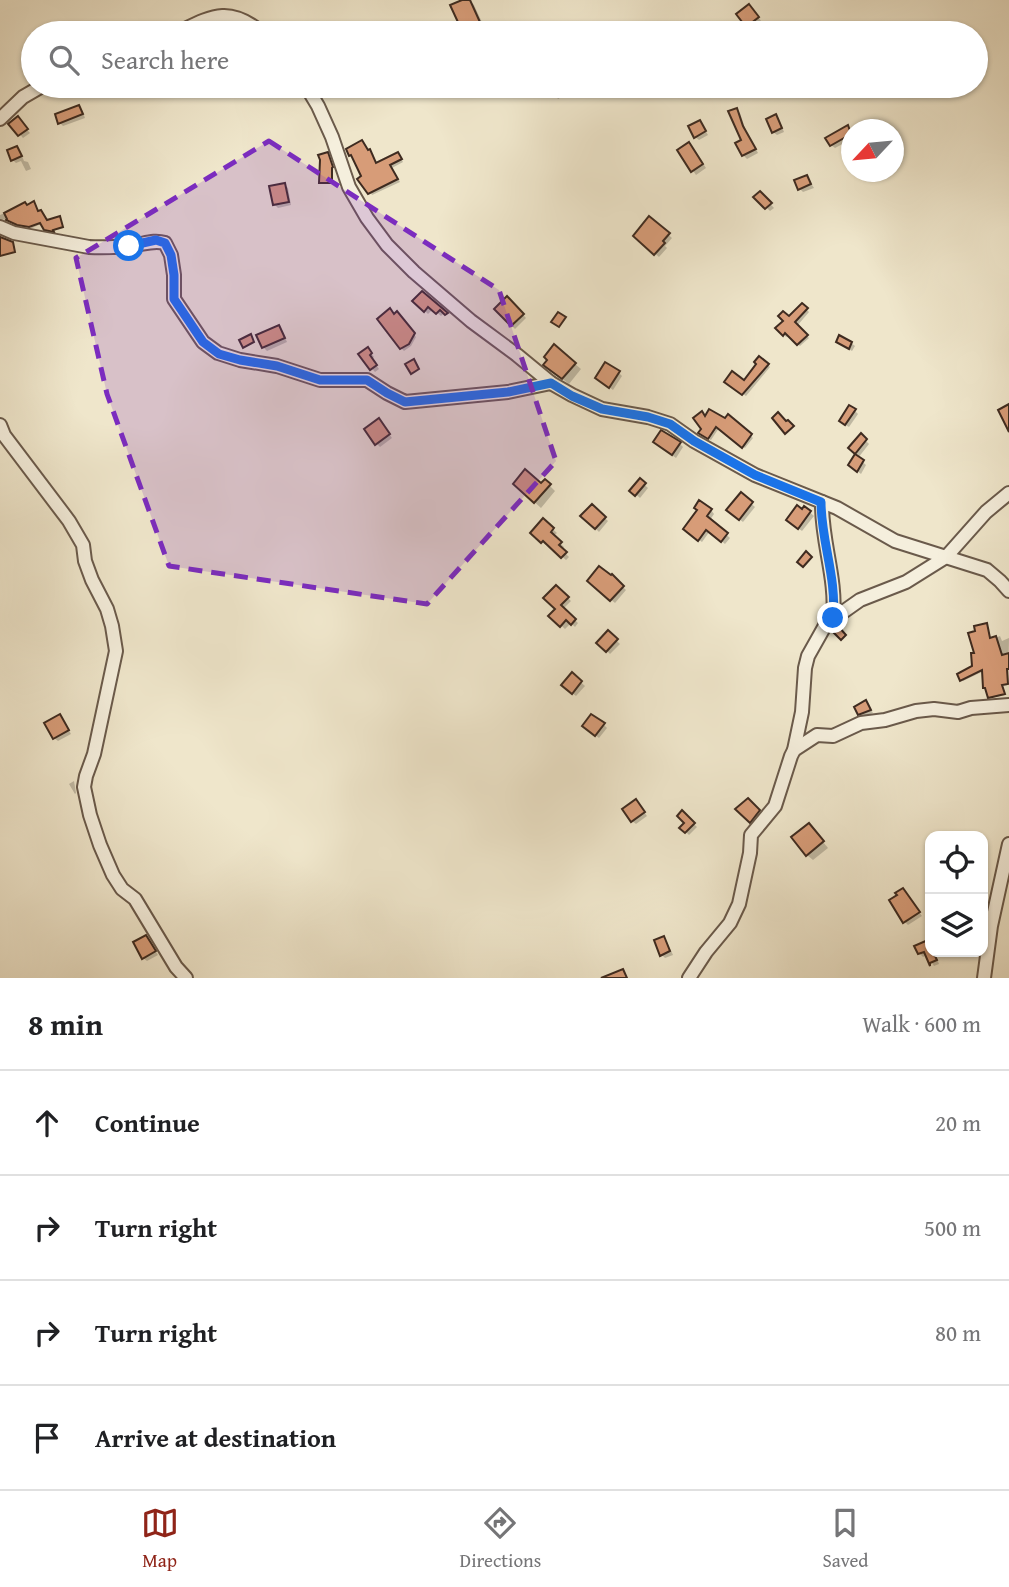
<!DOCTYPE html>
<meta charset="utf-8">
<style>
body{margin:0;font-family:"Gentium Book Plus",serif;background:#f6f6f6;color:#202124}
.controls{position:absolute;right:21px;bottom:21px;display:grid;overflow:hidden;border-radius:14px;box-shadow:0 2px 5px #0004}
.controls button{width:63px;height:63px;display:grid;place-items:center;padding:0;border:0;border-bottom:2px solid #e0e0e0;background:#fff;color:#202124;font:35px sans-serif}
.compass{position:absolute;left:841px;top:119px;width:63px;height:63px;border-radius:50%;background:#fff;box-shadow:0 2px 5px #0004;rotate:244deg}
.stop{position:absolute;width:21px;height:21px;margin:-16px;border:5px solid #1a73e8;border-radius:50%;background:#fff}
.stop.end{background:#1a73e8;border-color:#fff;box-shadow:0 2px 7px #0008}
.list{margin:0;padding:0;list-style:none}
h2{display:flex;justify-content:space-between;align-items:center;height:91px;margin:0;padding:0 28px;font-size:30px}
h2 small{font-size:23px;font-weight:400;color:#757577}
.list li{display:grid;grid-template-columns:46px 1fr auto;gap:21px;align-items:center;box-sizing:border-box;height:105px;padding:0 28px;border-top:2px solid #e0e0e0}
.list b{display:block;font-size:26px;white-space:nowrap}
.list em{font-size:23px;font-style:normal;color:#757577}
.icon{flex:none;width:38px;height:38px;fill:none;stroke:currentColor;stroke-width:2;stroke-linecap:round;stroke-linejoin:round}
.map{position:relative;flex:none;width:1009px;height:978px;overflow:hidden}
.search{position:absolute;background:#fff;box-shadow:0 2px 5px #0004;left:21px;right:21px;top:21px;height:77px;display:flex;align-items:center;gap:18px;box-sizing:border-box;padding:0 24px;border-radius:38px;color:#757577;font-size:26px}
.sheet{height:511px;background:#fff}
nav{display:flex;justify-content:space-around;align-items:center;box-sizing:border-box;height:98px;border-top:2px solid #e0e0e0;background:#fff;font-size:19px;color:#757577}
nav a{display:grid;justify-items:center;gap:4px}
nav .on{color:#8f2418}
.map>svg:first-child{display:block}
.shadow{fill:#0003}
.building{fill:#d79c78;stroke:#3e2b20;stroke-width:2}
.lines{fill:none;stroke-linecap:round;stroke-linejoin:round}
.minor-casing{stroke:#6a5a4b;stroke-width:16}
.minor{stroke:#f5efdd;stroke-width:12}
.route{stroke:#1a73e8;stroke-width:9}
.marked{fill:#7b2cbf;fill-opacity:0.2;stroke:#7b2cbf;stroke-width:5;stroke-dasharray:14 9;stroke-linejoin:round}
</style>
<div class="map">
<svg width="1009" height="978" viewBox="0 0 1009 978">
<rect width="100%" height="100%" fill="#efe6cb"/>
<filter id="stains"><feTurbulence type="fractalNoise" baseFrequency=".00286" numOctaves="4"/><feColorMatrix values="0 0 0 0 .2 0 0 0 0 .09 0 0 0 0 .02 0 0 0 .5 -.17"/></filter>
<radialGradient id="worn" r=".72"><stop offset=".6" stop-color="#630" stop-opacity="0"/><stop offset="1" stop-color="#630" stop-opacity=".3"/></radialGradient>
<g class="shadow">
<path d="M 466,0 L 469,0 L 474,5 L 487,33 L 465,33 L 453,6 Z"/>
<path d="M 753,10 L 761,21 L 750,29 L 747,26 Z"/>
<path d="M 221,27 L 229,27 L 232,32 L 209,33 L 209,30 Z"/>
<path d="M 199,86 L 221,86 L 204,92 Z"/>
<path d="M 543,86 L 558,86 L 563,96 L 558,99 L 551,89 L 547,91 Z"/>
<path d="M 79,107 L 82,110 L 85,118 L 63,126 L 60,123 Z"/>
<path d="M 736,110 L 740,113 L 746,131 L 758,153 L 747,159 L 743,155 L 743,141 Z"/>
<path d="M 776,116 L 779,120 L 784,132 L 777,135 L 773,132 Z"/>
<path d="M 17,119 L 30,133 L 23,138 L 11,124 Z"/>
<path d="M 700,122 L 708,135 L 699,140 L 695,137 Z"/>
<path d="M 848,128 L 852,135 L 852,139 L 835,148 L 831,145 Z"/>
<path d="M 692,147 L 706,168 L 696,175 L 679,150 Z"/>
<path d="M 17,148 L 20,151 L 24,161 L 28,162 L 31,169 L 26,171 L 21,161 L 16,163 L 13,160 Z"/>
<path d="M 369,152 L 373,154 L 377,165 L 400,157 L 403,162 L 392,168 L 400,182 L 372,195 L 363,176 Z"/>
<path d="M 807,177 L 814,188 L 803,192 L 800,189 Z"/>
<path d="M 284,184 L 288,188 L 291,205 L 278,208 L 274,204 Z"/>
<path d="M 760,193 L 774,208 L 770,211 L 756,197 Z"/>
<path d="M 25,204 L 39,213 L 47,222 L 60,218 L 64,228 L 53,231 L 43,223 L 32,228 L 19,225 L 5,219 L 0,220 L 0,215 Z"/>
<path d="M 650,218 L 672,238 L 665,246 L 667,248 L 659,257 L 636,236 Z"/>
<path d="M 422,293 L 447,314 L 450,317 L 445,312 L 441,316 L 433,309 L 428,314 L 415,301 Z"/>
<path d="M 507,298 L 526,318 L 515,329 L 496,309 Z"/>
<path d="M 802,305 L 809,312 L 797,326 L 809,338 L 800,346 L 789,335 L 786,337 L 778,328 Z"/>
<path d="M 397,313 L 416,337 L 411,346 L 404,351 L 401,348 L 394,316 Z"/>
<path d="M 278,327 L 282,331 L 287,342 L 267,351 L 263,347 Z"/>
<path d="M 838,342 L 851,343 L 855,346 L 852,351 Z"/>
<path d="M 368,349 L 374,357 L 372,359 L 379,369 L 375,372 L 360,355 Z"/>
<path d="M 760,358 L 770,367 L 746,396 L 729,384 L 744,383 L 759,364 Z"/>
<path d="M 575,364 L 581,369 L 569,384 L 551,370 Z"/>
<path d="M 619,373 L 622,376 L 613,390 L 601,381 Z"/>
<path d="M 855,411 L 858,414 L 849,427 L 844,424 Z"/>
<path d="M 729,417 L 753,438 L 745,448 L 719,428 L 711,440 L 703,436 L 706,419 L 726,420 Z"/>
<path d="M 382,424 L 392,438 L 380,447 L 377,444 Z"/>
<path d="M 861,436 L 869,444 L 858,458 L 866,465 L 861,474 L 850,465 L 857,454 L 851,448 Z"/>
<path d="M 680,444 L 683,447 L 676,458 L 658,445 Z"/>
<path d="M 545,481 L 555,491 L 541,508 L 515,484 L 541,485 Z"/>
<path d="M 640,481 L 648,488 L 640,498 L 632,491 Z"/>
<path d="M 741,495 L 755,507 L 743,522 L 732,514 Z"/>
<path d="M 592,506 L 608,521 L 599,532 L 583,516 Z"/>
<path d="M 805,508 L 814,516 L 802,531 L 791,523 Z"/>
<path d="M 711,510 L 714,514 L 710,520 L 730,538 L 725,544 L 710,531 L 702,542 L 688,532 Z"/>
<path d="M 543,520 L 557,533 L 553,536 L 564,547 L 562,550 L 569,557 L 566,560 L 547,543 L 546,545 L 532,533 Z"/>
<path d="M 612,577 L 626,590 L 615,603 L 589,581 Z"/>
<path d="M 557,587 L 571,601 L 563,609 L 578,623 L 575,627 L 571,623 L 565,629 L 551,616 L 557,609 Z"/>
<path d="M 987,625 L 991,640 L 1000,636 L 1002,641 L 1009,638 L 1008,685 L 1002,686 L 1005,695 L 991,698 L 984,671 L 963,681 L 962,679 L 974,667 L 976,655 Z"/>
<path d="M 608,633 L 620,644 L 610,654 L 599,643 Z"/>
<path d="M 572,675 L 585,686 L 576,696 L 567,689 Z"/>
<path d="M 866,702 L 873,713 L 863,717 L 859,714 Z"/>
<path d="M 63,720 L 71,734 L 58,741 L 54,738 Z"/>
<path d="M 604,725 L 607,728 L 599,738 L 588,729 Z"/>
<path d="M 74,781 L 76,793 L 75,794 L 69,784 Z"/>
<path d="M 639,805 L 647,816 L 636,824 L 632,821 Z"/>
<path d="M 682,813 L 697,827 L 689,835 L 682,828 L 686,823 Z"/>
<path d="M 814,831 L 828,848 L 813,860 L 807,855 Z"/>
<path d="M 906,894 L 922,916 L 908,925 L 905,922 Z"/>
<path d="M 146,937 L 158,955 L 147,961 L 143,958 Z"/>
<path d="M 663,938 L 667,942 L 673,955 L 665,958 L 662,955 Z"/>
<path d="M 928,942 L 930,945 L 930,952 L 934,952 L 939,964 L 934,966 L 927,955 L 923,957 L 919,953 Z"/>
</g>
<g class="building">
<path d="M 462,0 L 470,0 L 484,31 L 478,33 L 463,33 L 450,5 Z"/>
<path d="M 749,4 L 759,17 L 746,27 L 736,14 Z"/>
<path d="M 655,86 L 676,86 L 661,95 Z"/>
<path d="M 79,105 L 83,114 L 58,124 L 55,114 Z"/>
<path d="M 737,108 L 743,126 L 756,149 L 742,156 L 735,143 L 741,140 L 728,111 Z"/>
<path d="M 776,114 L 782,128 L 772,133 L 766,119 Z"/>
<path d="M 18,116 L 28,129 L 18,136 L 8,124 Z"/>
<path d="M 700,120 L 706,131 L 694,138 L 688,126 Z"/>
<path d="M 848,125 L 851,134 L 830,146 L 825,138 Z"/>
<path d="M 362,140 L 368,150 L 370,149 L 376,163 L 398,152 L 402,159 L 390,165 L 398,179 L 368,194 L 357,179 L 361,176 L 351,155 L 349,156 L 346,149 Z"/>
<path d="M 689,142 L 703,164 L 691,172 L 677,150 Z"/>
<path d="M 17,146 L 22,156 L 11,161 L 7,150 Z"/>
<path d="M 328,152 L 333,167 L 332,168 L 332,183 L 319,183 L 320,160 L 318,155 Z"/>
<path d="M 807,175 L 811,184 L 798,190 L 794,180 Z"/>
<path d="M 285,183 L 289,202 L 273,205 L 269,186 Z"/>
<path d="M 760,191 L 772,203 L 765,209 L 753,197 Z"/>
<path d="M 34,201 L 38,211 L 41,210 L 47,220 L 60,216 L 63,227 L 53,230 L 54,232 L 44,230 L 40,223 L 29,227 L 17,225 L 6,220 L 7,219 L 4,213 L 25,202 L 27,205 Z"/>
<path d="M 649,216 L 670,233 L 663,241 L 665,243 L 654,255 L 633,236 Z"/>
<path d="M 0,237 L 13,242 L 15,252 L 0,256 Z"/>
<path d="M 422,291 L 448,313 L 445,315 L 440,310 L 436,314 L 428,307 L 424,312 L 412,301 Z"/>
<path d="M 507,296 L 524,314 L 511,326 L 494,309 Z"/>
<path d="M 802,303 L 808,308 L 795,322 L 808,335 L 797,345 L 785,333 L 783,336 L 775,328 L 783,321 L 778,316 L 783,311 L 789,316 Z"/>
<path d="M 390,308 L 394,314 L 397,311 L 415,333 L 409,344 L 400,349 L 377,319 Z"/>
<path d="M 558,312 L 566,317 L 559,327 L 551,322 Z"/>
<path d="M 279,325 L 285,338 L 262,348 L 256,335 Z"/>
<path d="M 251,334 L 254,342 L 243,348 L 239,340 Z"/>
<path d="M 839,335 L 852,342 L 849,349 L 836,342 Z"/>
<path d="M 554,344 L 576,363 L 562,379 L 543,365 L 547,360 L 544,357 Z"/>
<path d="M 368,347 L 372,353 L 370,355 L 377,365 L 370,370 L 358,354 Z"/>
<path d="M 759,356 L 769,364 L 742,395 L 724,382 L 732,371 L 744,380 L 756,364 L 754,362 Z"/>
<path d="M 414,359 L 419,369 L 411,374 L 405,364 Z"/>
<path d="M 605,362 L 620,371 L 609,388 L 595,378 Z"/>
<path d="M 1009,404 L 1009,432 L 998,410 Z"/>
<path d="M 849,405 L 856,409 L 845,425 L 839,421 Z"/>
<path d="M 709,409 L 725,418 L 728,414 L 752,434 L 742,448 L 716,427 L 708,439 L 698,433 L 701,429 L 693,418 L 702,411 L 705,416 Z"/>
<path d="M 778,412 L 786,421 L 788,420 L 794,426 L 785,434 L 772,418 Z"/>
<path d="M 379,418 L 390,434 L 375,445 L 364,429 Z"/>
<path d="M 661,430 L 681,442 L 672,455 L 653,442 Z"/>
<path d="M 861,433 L 867,439 L 855,454 L 848,448 Z"/>
<path d="M 855,454 L 864,460 L 857,472 L 848,465 Z"/>
<path d="M 525,469 L 541,483 L 545,479 L 551,484 L 534,503 L 513,484 Z"/>
<path d="M 640,478 L 646,483 L 635,496 L 629,491 Z"/>
<path d="M 741,492 L 753,502 L 739,520 L 726,510 Z"/>
<path d="M 699,500 L 712,509 L 707,516 L 728,533 L 721,542 L 706,530 L 698,541 L 683,529 L 697,510 L 694,508 Z"/>
<path d="M 592,504 L 606,517 L 595,529 L 580,516 Z"/>
<path d="M 797,505 L 802,509 L 804,506 L 811,511 L 798,529 L 786,520 Z"/>
<path d="M 543,518 L 554,528 L 551,532 L 562,542 L 559,545 L 567,552 L 561,558 L 543,541 L 541,543 L 530,533 Z"/>
<path d="M 806,551 L 812,557 L 803,567 L 797,562 Z"/>
<path d="M 599,566 L 611,575 L 612,574 L 624,586 L 610,601 L 587,581 Z"/>
<path d="M 556,585 L 569,597 L 561,605 L 576,619 L 571,625 L 566,620 L 560,627 L 548,616 L 555,609 L 543,598 Z"/>
<path d="M 987,623 L 990,638 L 996,636 L 1002,655 L 1009,653 L 1009,669 L 1007,669 L 1008,684 L 1002,685 L 1005,694 L 988,698 L 985,688 L 983,688 L 982,670 L 960,681 L 957,674 L 972,666 L 971,653 L 974,653 L 968,633 L 975,631 L 974,626 Z"/>
<path d="M 838,626 L 846,635 L 841,640 L 832,631 Z"/>
<path d="M 608,630 L 618,639 L 606,652 L 596,643 Z"/>
<path d="M 572,672 L 582,681 L 572,694 L 561,685 Z"/>
<path d="M 866,700 L 871,710 L 858,715 L 854,707 Z"/>
<path d="M 60,714 L 69,730 L 53,739 L 44,723 Z"/>
<path d="M 591,714 L 605,723 L 595,736 L 582,726 Z"/>
<path d="M 748,798 L 760,810 L 750,823 L 735,809 Z"/>
<path d="M 636,799 L 645,812 L 631,822 L 622,809 Z"/>
<path d="M 682,810 L 695,823 L 685,833 L 679,828 L 684,823 L 677,816 Z"/>
<path d="M 809,823 L 824,841 L 806,856 L 791,837 Z"/>
<path d="M 903,888 L 920,912 L 903,923 L 889,900 L 897,895 L 895,893 Z"/>
<path d="M 146,935 L 156,951 L 142,959 L 133,942 Z"/>
<path d="M 664,936 L 670,951 L 660,956 L 654,940 Z"/>
<path d="M 928,940 L 930,952 L 933,952 L 937,960 L 930,963 L 930,966 L 924,952 L 918,954 L 914,946 Z"/>
<path d="M 623,969 L 627,978 L 601,978 Z"/>
</g>
<g class="lines">
<defs>
<g id="minor">
<path d="M 177,33 C 212,16 229,5 262,33"/>
<path d="M 306,86 L 318,106 L 332,137 L 349,187 L 367,218 L 387,245 L 414,272 L 471,321 L 517,355 L 551,383 L 572,395 L 602,409 L 648,417 L 670,424 L 694,441 L 755,475 L 837,508 L 895,541 L 987,570 L 1000,581 L 1009,591"/>
<path d="M 0,119 L 23,97 L 42,86"/>
<path d="M 0,227 L 14,233 L 89,247 C 105,248 120,247 136,245 C 147,243 155,240 165,243 L 171,255 L 174,275 L 174,299 L 203,342 L 218,353 L 240,360 L 277,366 L 320,380 L 367,380 L 387,393 L 405,402 L 508,392 L 551,383"/>
<path d="M 0,425 L 4,435 L 69,521 L 83,545 L 85,561 L 92,580 L 107,609 L 112,626 L 116,651 L 94,754 L 86,776 L 84,787 L 90,815 L 100,845 L 113,875 L 122,889 L 135,899 L 176,967 L 186,978"/>
<path d="M 822,502 C 821,541 837,578 833,618"/>
<path d="M 794,750 L 817,735 L 833,736 L 861,723 L 885,720 L 916,711 L 934,709 L 958,712 L 971,708 L 1009,705"/>
<path d="M 689,978 L 706,952 L 730,923 L 739,904 L 750,853 L 751,835 L 775,806 L 791,756 L 794,750 L 802,712 L 805,668 L 808,656 L 826,624 L 860,600 L 906,582 L 946,557 L 986,512 L 1009,493"/>
<path d="M 984,978 L 991,926 L 1009,844"/>
</g>
</defs>
<use href="#minor" class="minor-casing"/>
<use href="#minor" class="minor"/>
</g>
<g class="lines">
<path class="route" d="M 129,246 L 156,240 L 165,243 L 171,255 L 174,275 L 174,299 L 203,342 L 219,354 L 240,360 L 277,366 L 320,380 L 367,380 L 387,393 L 405,402 L 508,392 L 551,383 L 572,396 L 602,409 L 648,417 L 670,424 L 694,441 L 755,475 L 821,502 C 821,541 837,578 833,618"/>
</g>
<path class="marked" d="M 269,141 L 499,290 L 556,461 L 427,604 L 169,566 L 107,394 L 76,258 Z"/>
<rect width="100%" height="100%" filter="url(#stains)"/>
<rect width="100%" height="100%" fill="url(#worn)"/>
</svg>
<div class="controls">
<button><svg class="icon" aria-label="locate" viewBox="0 0 24 24"><circle cx="12" cy="12" r="6"/><path d="M12 2v4M12 18v4M2 12h4M18 12h4"/></svg></button>
<button><svg class="icon" aria-label="layers" viewBox="0 0 24 24"><path d="M12 4l9 5-9 5-9-5zM3 14l9 5 9-5"/></svg></button>
</div>
<svg class="compass" viewBox="-18 -18 36 36"><path d="M0-13l5 13h-10z" fill="#e53935"/><path d="M0 13l5-13h-10z" fill="#757577"/></svg>
<div class="stop" style="left:129px;top:246px"></div>
<div class="stop end" style="left:833px;top:618px"></div>
<div class="search"><svg class="icon" aria-label="search" viewBox="0 0 24 24"><circle cx="10" cy="10" r="6"/><path d="M15 15l6 6"/></svg>Search here</div>
</div>
<section class="sheet">
<h2>8 min<small>Walk · 600 m</small></h2>
<ul class="list">
<li><svg class="icon" aria-label="ahead" viewBox="0 0 24 24"><path d="M12 20V5M6 11l6-6 6 6"/></svg><div><b>Continue</b></div><em>20 m</em></li>
<li><svg class="icon" aria-label="right" viewBox="0 0 24 24"><path d="M7 20v-9h11M14 6l5 5-5 5"/></svg><div><b>Turn right</b></div><em>500 m</em></li>
<li><svg class="icon" aria-label="right" viewBox="0 0 24 24"><path d="M7 20v-9h11M14 6l5 5-5 5"/></svg><div><b>Turn right</b></div><em>80 m</em></li>
<li><svg class="icon" aria-label="arrive" viewBox="0 0 24 24"><path d="M6 21V4h12l-3 4 3 4H6"/></svg><div><b>Arrive at destination</b></div></li>
</ul>
</section>
<nav>
<a class="on"><svg class="icon" aria-label="map" viewBox="0 0 24 24"><path d="M3 6l6-2 6 2 6-2v14l-6 2-6-2-6 2zM9 4v14M15 6v14"/></svg>Map</a>
<a><svg class="icon" aria-label="directions" viewBox="0 0 24 24"><path d="M12 3l9 9-9 9-9-9zM9 14v-3h6M13 9l2 2-2 2"/></svg>Directions</a>
<a><svg class="icon" aria-label="saved" viewBox="0 0 24 24"><path d="M7 4h10v16l-5-4-5 4z"/></svg>Saved</a>
</nav>
